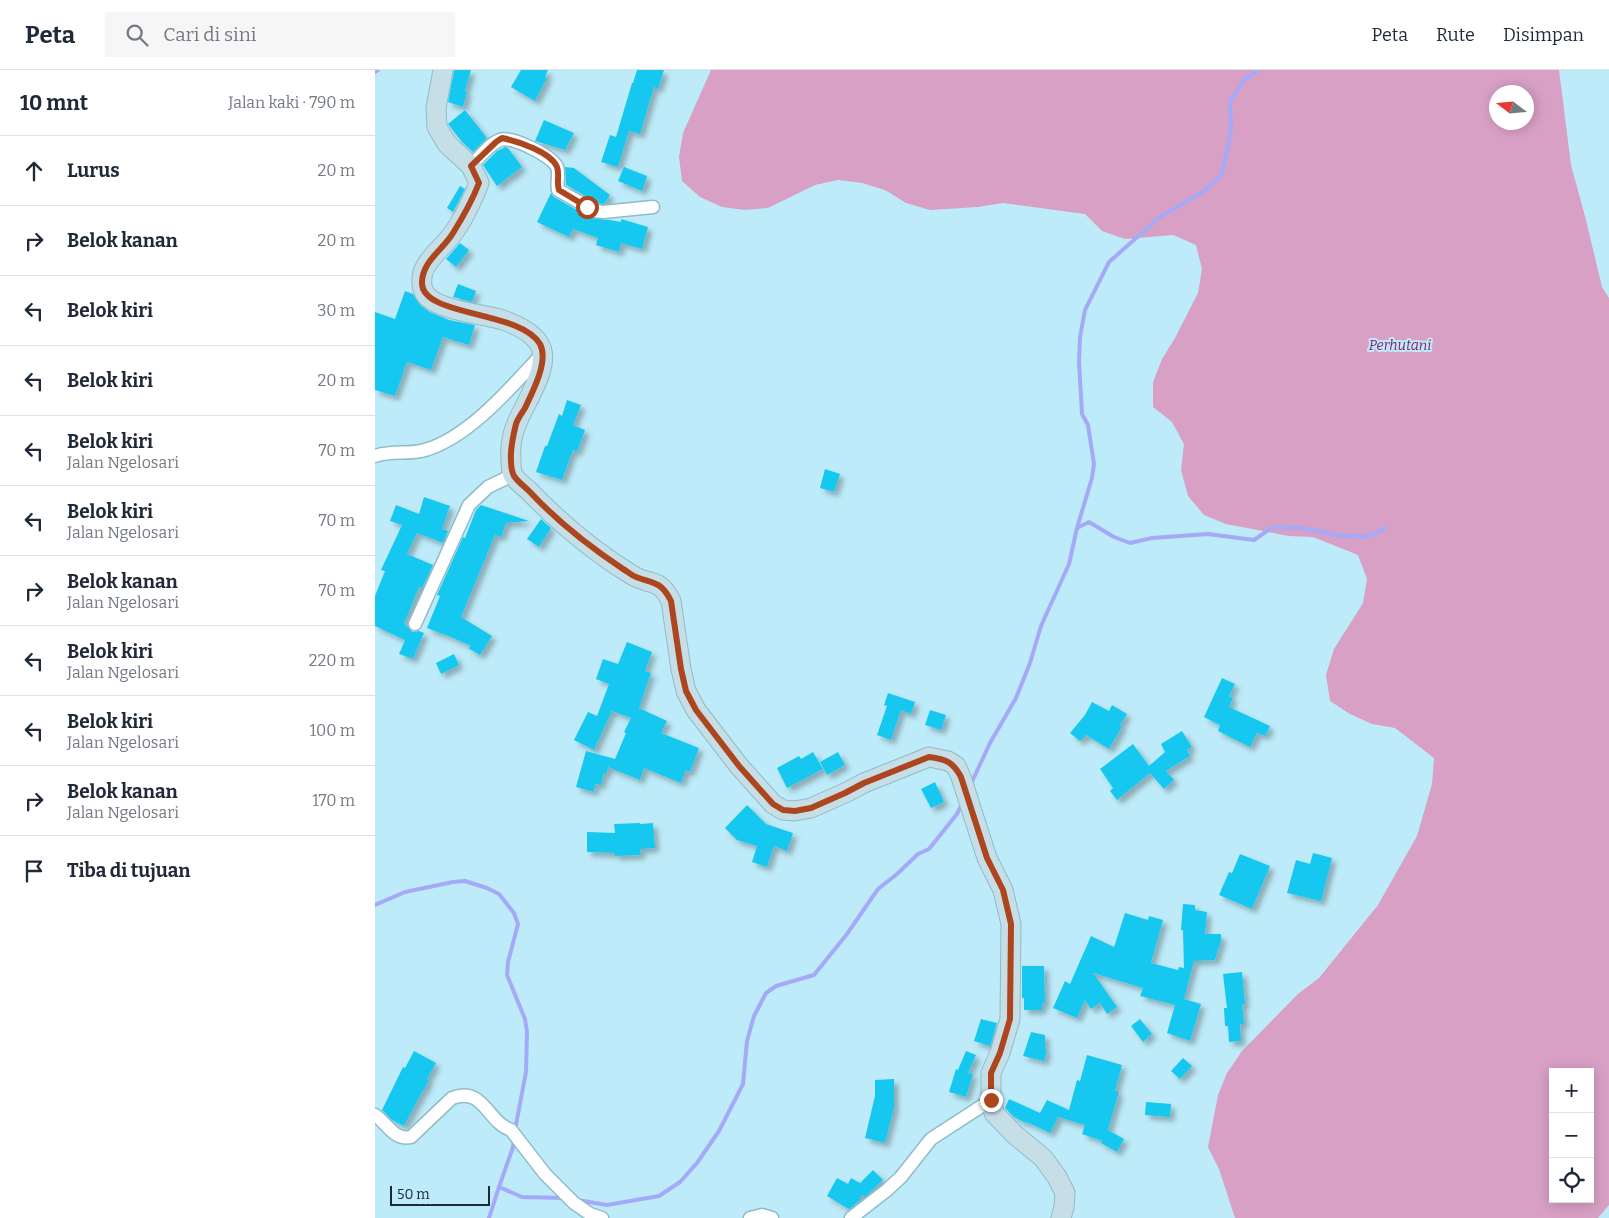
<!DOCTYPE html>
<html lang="id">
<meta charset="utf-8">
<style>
body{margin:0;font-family:Bitter,serif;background:#f6f6f7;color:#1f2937}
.controls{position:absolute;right:15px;bottom:15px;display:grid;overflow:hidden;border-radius:0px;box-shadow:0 2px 12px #0003}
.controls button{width:45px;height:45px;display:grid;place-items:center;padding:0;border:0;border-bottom:1px solid #e0e1e3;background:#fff;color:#1f2937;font:25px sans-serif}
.compass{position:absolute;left:1114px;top:15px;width:45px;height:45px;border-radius:50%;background:#fff;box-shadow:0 2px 12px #0003;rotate:286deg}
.scale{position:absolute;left:15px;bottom:12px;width:100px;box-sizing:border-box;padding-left:5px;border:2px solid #192b30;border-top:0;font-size:14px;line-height:18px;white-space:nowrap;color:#192b30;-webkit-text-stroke:4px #beebf9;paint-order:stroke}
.stop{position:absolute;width:15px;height:15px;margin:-11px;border:4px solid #ad461f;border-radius:50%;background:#fff}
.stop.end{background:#ad461f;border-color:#fff;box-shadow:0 1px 5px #0008}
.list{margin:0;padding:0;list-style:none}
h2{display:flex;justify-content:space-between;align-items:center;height:65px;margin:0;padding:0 20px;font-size:21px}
h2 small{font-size:16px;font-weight:400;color:#747a83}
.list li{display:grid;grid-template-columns:32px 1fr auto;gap:15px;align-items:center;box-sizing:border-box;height:70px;padding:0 20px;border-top:1px solid #e0e1e3}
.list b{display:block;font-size:19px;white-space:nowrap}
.list p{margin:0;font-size:16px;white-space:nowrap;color:#747a83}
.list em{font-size:16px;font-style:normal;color:#747a83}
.icon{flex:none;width:28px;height:28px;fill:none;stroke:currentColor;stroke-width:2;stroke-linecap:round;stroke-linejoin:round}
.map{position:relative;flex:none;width:1234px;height:1148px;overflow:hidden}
header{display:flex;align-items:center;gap:30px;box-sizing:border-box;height:70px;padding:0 25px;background:#fff;border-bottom:1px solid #e0e1e3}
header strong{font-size:24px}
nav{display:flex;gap:28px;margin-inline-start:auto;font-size:18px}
.search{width:350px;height:45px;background:#f6f6f7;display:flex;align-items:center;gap:12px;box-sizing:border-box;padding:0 18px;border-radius:0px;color:#747a83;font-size:19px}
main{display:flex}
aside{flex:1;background:#fff}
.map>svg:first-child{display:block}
.green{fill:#d8a0c5;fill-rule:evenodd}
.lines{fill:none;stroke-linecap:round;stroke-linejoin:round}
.stream{stroke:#a4aaf7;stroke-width:4}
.building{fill:#15c8f0;filter:url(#shadow)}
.street-casing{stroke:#90bbc9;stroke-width:15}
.secondary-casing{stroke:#90bbc9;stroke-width:21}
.street{stroke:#fff;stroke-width:12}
.secondary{stroke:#c6dfe6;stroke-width:19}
.route{stroke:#ad461f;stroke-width:6}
.labels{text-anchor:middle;stroke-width:4;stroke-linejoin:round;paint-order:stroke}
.park-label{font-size:14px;font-style:italic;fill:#8b1e71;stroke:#beebf9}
</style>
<header>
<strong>Peta</strong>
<div class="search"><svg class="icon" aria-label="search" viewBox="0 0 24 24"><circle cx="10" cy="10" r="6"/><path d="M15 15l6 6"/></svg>Cari di sini</div>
<nav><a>Peta</a><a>Rute</a><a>Disimpan</a></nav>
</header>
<main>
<aside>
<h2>10 mnt<small>Jalan kaki · 790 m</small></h2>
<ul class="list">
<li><svg class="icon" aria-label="ahead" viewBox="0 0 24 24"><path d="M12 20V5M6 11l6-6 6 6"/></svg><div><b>Lurus</b></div><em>20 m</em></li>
<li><svg class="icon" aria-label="right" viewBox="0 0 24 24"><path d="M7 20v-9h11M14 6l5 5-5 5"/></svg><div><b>Belok kanan</b></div><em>20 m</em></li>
<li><svg class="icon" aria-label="left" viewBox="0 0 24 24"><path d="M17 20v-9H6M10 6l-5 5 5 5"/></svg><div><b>Belok kiri</b></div><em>30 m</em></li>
<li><svg class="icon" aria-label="left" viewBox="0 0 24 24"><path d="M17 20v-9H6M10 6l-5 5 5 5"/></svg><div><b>Belok kiri</b></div><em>20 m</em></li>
<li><svg class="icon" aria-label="left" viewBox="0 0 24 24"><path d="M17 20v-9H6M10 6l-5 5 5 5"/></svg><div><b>Belok kiri</b><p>Jalan Ngelosari</p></div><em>70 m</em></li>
<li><svg class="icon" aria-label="left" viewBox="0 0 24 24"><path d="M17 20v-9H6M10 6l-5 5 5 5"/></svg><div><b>Belok kiri</b><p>Jalan Ngelosari</p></div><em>70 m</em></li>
<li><svg class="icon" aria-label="right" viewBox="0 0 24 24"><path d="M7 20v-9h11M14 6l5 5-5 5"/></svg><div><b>Belok kanan</b><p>Jalan Ngelosari</p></div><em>70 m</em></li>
<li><svg class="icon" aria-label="left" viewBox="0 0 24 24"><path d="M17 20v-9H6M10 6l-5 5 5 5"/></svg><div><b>Belok kiri</b><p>Jalan Ngelosari</p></div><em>220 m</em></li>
<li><svg class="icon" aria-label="left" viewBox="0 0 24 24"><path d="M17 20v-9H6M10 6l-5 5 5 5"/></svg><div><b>Belok kiri</b><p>Jalan Ngelosari</p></div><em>100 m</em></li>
<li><svg class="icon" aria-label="right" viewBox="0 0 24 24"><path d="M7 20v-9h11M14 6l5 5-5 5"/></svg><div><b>Belok kanan</b><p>Jalan Ngelosari</p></div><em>170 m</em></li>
<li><svg class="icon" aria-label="arrive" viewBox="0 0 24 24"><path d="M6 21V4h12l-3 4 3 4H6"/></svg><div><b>Tiba di tujuan</b></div></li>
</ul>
</aside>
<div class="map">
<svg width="1234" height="1148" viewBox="0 0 1234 1148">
<defs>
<filter id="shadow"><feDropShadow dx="4.5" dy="4.5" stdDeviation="2.5" flood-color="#0004"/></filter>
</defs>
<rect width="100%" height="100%" fill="#beebf9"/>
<path class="green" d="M 336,0 L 1184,0 L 1196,95 L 1211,150 L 1227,217 L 1234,228 L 1234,1135 L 1223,1148 L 860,1148 L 844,1099 L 833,1077 L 843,1025 L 852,1003 L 867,981 L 923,924 L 944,908 L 1003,835 L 1042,766 L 1057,714 L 1059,688 L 1020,658 L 997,654 L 975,644 L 955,631 L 951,605 L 959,579 L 988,533 L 992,509 L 983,485 L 938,467 L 914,466 L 851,454 L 829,445 L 813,426 L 806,400 L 809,374 L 797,352 L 778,337 L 778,312 L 787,289 L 800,268 L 823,223 L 827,199 L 821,175 L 798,165 L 750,169 L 727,161 L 710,144 L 628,133 L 603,137 L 555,140 L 531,133 L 510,120 L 487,113 L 463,110 L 440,115 L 393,138 L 370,140 L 347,137 L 325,127 L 307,111 L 304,87 L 308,63 ZM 1122,22 L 1152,22 L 1152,52 L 1122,52 ZM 1178,1002 L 1215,1002 L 1215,1129 L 1178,1129 Z"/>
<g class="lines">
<g class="stream">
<path d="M 0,2 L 3,0"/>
<path d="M 702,458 L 714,452 L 739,467 L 755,473 L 777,468 L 833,464 L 879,470 L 898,457 L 927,458 L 961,465 L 986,467 L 1000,464 L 1010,458"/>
<path d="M 595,716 L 615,673 L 641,628 L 655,593 L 666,556 L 694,494 L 702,458 L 717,408 L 719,394 L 713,355 L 707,344 L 704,292 L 705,267 L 710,240 L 734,192 L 785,147 L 829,121 L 847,104 L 856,61 L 855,31 L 869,10 L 883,0"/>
<path d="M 0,835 L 30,822 L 78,812 L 90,811 L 112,818 L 124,824 L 139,843 L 143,854 L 133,892 L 132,905 L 150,949 L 152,962 L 151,1002 L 140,1060"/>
<path d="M 124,1117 L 147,1127 L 188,1128"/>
<path d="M 202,1130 L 232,1135 L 284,1126 L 305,1112 L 322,1093 L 344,1061 L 368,1014 L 372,971 L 379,946 L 391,923 L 401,916 L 439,905 L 472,864 L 503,819 L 522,804 L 543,784 L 554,779 L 582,744 L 587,734"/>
<path d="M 114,1148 L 124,1117 L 138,1077 L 139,1069"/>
</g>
</g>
<g class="building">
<path d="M 79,0 L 96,0 L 90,21 L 92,22 L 88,37 L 73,32 Z"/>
<path d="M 146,0 L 173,0 L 170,7 L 172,8 L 160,31 L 136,17 Z"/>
<path d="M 262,0 L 289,0 L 283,19 L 279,17 L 265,64 L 254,61 L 243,97 L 226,92 L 235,65 L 241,67 L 257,13 L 258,13 Z"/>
<path d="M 90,40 L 112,68 L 98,82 L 87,72 L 73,54 Z"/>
<path d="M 169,50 L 199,63 L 190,80 L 160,71 Z"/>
<path d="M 130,77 L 133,78 L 147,97 L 122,116 L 108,95 L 122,81 Z"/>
<path d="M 190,97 L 199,98 L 235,125 L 229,134 L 223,133 L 191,115 Z"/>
<path d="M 249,97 L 272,106 L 267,121 L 243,111 Z"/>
<path d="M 85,116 L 90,119 L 78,142 L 72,138 Z"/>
<path d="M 176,123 L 179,127 L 216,148 L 235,150 L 246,152 L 246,149 L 273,157 L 267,179 L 246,173 L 244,182 L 221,175 L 223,168 L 198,159 L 194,167 L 162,152 Z"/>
<path d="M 85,173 L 94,180 L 81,197 L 71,189 Z"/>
<path d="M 83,214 L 101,221 L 97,232 L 78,227 Z"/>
<path d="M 30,221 L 38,224 L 45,235 L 55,242 L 74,250 L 100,255 L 94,275 L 68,267 L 56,300 L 32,292 L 20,326 L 0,320 L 0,242 L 20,249 Z"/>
<path d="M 192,330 L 206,335 L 198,355 L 210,360 L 202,382 L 198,380 L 187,410 L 161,402 L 170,376 L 172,376 L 184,344 L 187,346 Z"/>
<path d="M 450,399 L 465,404 L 459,422 L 445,418 Z"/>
<path d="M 49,427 L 75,436 L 67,459 L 73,461 L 68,473 L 42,463 L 32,484 L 58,495 L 47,518 L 44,517 L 29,554 L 32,556 L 37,562 L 44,561 L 49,563 L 38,589 L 24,584 L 30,570 L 0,556 L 0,526 L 10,501 L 6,500 L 27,455 L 15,451 L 21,435 L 44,444 Z"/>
<path d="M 106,435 L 154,451 L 131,453 L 126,467 L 120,465 L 86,547 L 117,566 L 105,585 L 93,578 L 96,576 L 69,564 L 70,565 L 52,558 L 65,526 L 62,525 L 88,467 L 90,468 L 101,440 Z"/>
<path d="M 166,449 L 176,458 L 164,477 L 152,469 Z"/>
<path d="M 252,572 L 277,582 L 270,601 L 276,603 L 264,638 L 292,651 L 286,663 L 324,678 L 315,702 L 311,700 L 306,713 L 269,698 L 265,710 L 233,697 L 232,703 L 229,703 L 226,715 L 220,714 L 219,722 L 201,717 L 211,681 L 240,689 L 251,663 L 249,662 L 256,648 L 237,641 L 219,680 L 199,670 L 213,642 L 222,646 L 234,614 L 221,609 L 228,589 L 243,594 Z"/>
<path d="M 79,584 L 84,595 L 66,604 L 61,593 Z"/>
<path d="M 847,608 L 860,614 L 854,626 L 858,628 L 854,637 L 895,656 L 890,666 L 882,663 L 875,677 L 843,661 L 845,655 L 829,647 Z"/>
<path d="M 513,623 L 540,632 L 536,644 L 526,640 L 516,670 L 502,665 L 512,636 L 509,635 Z"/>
<path d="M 717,632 L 734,641 L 737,635 L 752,644 L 745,655 L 747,657 L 734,679 L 711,665 L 705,671 L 695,663 L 710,645 Z"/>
<path d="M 555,640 L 571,645 L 566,660 L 550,655 Z"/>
<path d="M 807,661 L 817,677 L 812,680 L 815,686 L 791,701 L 799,710 L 789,719 L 775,703 L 742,730 L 735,721 L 738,718 L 725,699 L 758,674 L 774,696 L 790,682 L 786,674 Z"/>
<path d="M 438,682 L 448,699 L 412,718 L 402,698 L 424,686 L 426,689 Z"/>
<path d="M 463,682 L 470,695 L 452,705 L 445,692 Z"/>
<path d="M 560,712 L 569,732 L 556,738 L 546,719 Z"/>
<path d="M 372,735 L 391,754 L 418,763 L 412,781 L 399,776 L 392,797 L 377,792 L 382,776 L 362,770 L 350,758 Z"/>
<path d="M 265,753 L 265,754 L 278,753 L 280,778 L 265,779 L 266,785 L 240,786 L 240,783 L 212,782 L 212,762 L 240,763 L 239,754 Z"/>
<path d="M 938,783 L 957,788 L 946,831 L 912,823 L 921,790 L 935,794 Z"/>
<path d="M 865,784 L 895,796 L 877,839 L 844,825 L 854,802 L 857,803 Z"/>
<path d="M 808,834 L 820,835 L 820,840 L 832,842 L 830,864 L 846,864 L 846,871 L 840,890 L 819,891 L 809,929 L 826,934 L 815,971 L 792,963 L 800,935 L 765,926 L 768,918 L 718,903 L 742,937 L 732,944 L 725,933 L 716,939 L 710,930 L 702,948 L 678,938 L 690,911 L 695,914 L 716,866 L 739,877 L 750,843 L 773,850 L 774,846 L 788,850 L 776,893 L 803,900 L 804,897 L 809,898 L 808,860 L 806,860 Z"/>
<path d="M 647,896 L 669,896 L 670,934 L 667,933 L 667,940 L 649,940 L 649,928 L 647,928 Z"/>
<path d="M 867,902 L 870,934 L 867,935 L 869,954 L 865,954 L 866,971 L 854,972 L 853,956 L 850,956 L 849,938 L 852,938 L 848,904 Z"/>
<path d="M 606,949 L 622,953 L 615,976 L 599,971 Z"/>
<path d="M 765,949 L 777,964 L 768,972 L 756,956 Z"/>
<path d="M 656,962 L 670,965 L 670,980 L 672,980 L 669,991 L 648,986 Z"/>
<path d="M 39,981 L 61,993 L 52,1009 L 54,1010 L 49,1020 L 48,1020 L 29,1056 L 17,1050 L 7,1040 L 28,997 L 30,998 Z"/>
<path d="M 591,981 L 601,985 L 593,1003 L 598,1004 L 591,1027 L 574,1022 L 581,999 L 583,1000 Z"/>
<path d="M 712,985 L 747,995 L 740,1021 L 743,1021 L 743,1025 L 733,1060 L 749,1069 L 742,1082 L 726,1073 L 727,1071 L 707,1064 L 710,1055 L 683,1047 L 675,1063 L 652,1052 L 651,1053 L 639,1047 L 630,1038 L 634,1029 L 665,1043 L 672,1030 L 694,1040 L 702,1010 L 705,1011 Z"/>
<path d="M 808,988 L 817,996 L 805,1009 L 796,1001 Z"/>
<path d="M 519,1009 L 519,1038 L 510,1073 L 490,1068 L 500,1026 L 500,1010 Z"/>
<path d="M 771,1032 L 796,1034 L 795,1047 L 770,1045 Z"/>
<path d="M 498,1100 L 508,1110 L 490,1127 L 487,1125 L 484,1131 L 474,1139 L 452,1126 L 462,1108 L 473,1114 L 476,1108 L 485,1113 Z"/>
</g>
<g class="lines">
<defs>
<g id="street">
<path d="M 96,96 C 104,88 114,74 125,70 C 136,65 177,86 182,97 C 185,105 181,112 183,120 L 220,141 L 228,142 L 278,137"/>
<path d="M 0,386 C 18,380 33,385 50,380 C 95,367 137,316 168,283"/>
<path d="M 40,554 L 94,435 L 113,417 L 138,405"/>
<path d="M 0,1045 C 12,1053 19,1071 36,1067 L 77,1028 C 109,1016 112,1052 136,1060 L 170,1104 L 199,1133 L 215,1144 L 227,1148"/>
<path d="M 375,1148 L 387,1145 L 397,1148"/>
<path d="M 476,1148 L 512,1120 L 526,1107 L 556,1069 L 616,1030"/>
</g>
<path id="secondary" d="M 68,0 L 61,38 L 62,57 L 72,74 L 96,96 L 104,113 C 97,131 88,151 76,166 C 67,178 53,188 48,202 C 46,210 46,221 53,227 C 67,241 109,244 128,250 C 139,254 156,262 163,272 C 179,293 150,332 142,353 C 137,364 135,378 136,390 C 136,394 136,401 138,405 C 141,411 149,416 154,421 C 183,451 221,483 257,505 C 275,516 284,507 296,531 L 306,599 L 311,621 L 321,640 L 364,696 L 398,734 L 408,740 L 420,741 L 436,738 L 470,723 L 489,713 L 554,687 L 573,691 L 581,696 L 586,707 L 612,788 L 628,820 L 636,854 L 635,949 L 625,983 L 616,1003 L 616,1030 L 619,1043 L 639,1064 L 668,1088 L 682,1107 L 690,1123 L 689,1137 L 686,1148"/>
</defs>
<use href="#street" class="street-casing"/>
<use href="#secondary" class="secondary-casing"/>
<use href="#street" class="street"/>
<use href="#secondary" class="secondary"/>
</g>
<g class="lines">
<path class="route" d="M 212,137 L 184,120 C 181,112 185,105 182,97 C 176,82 142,71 127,68 L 121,72 L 96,96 L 104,113 C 97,131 88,147 78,163 C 68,180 47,191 47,213 C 47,247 145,240 165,274 C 174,291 158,321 150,338 C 147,343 143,348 141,354 C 138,366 135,379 136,391 C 136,396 137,402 139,406 C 143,412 150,417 155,422 C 182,451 215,477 248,499 C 252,501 256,505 261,507 C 279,514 286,511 296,531 L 306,599 L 311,621 L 321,640 L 364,696 L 398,734 L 408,740 L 420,741 L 436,738 L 470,723 L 489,713 L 554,687 C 571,689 578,692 586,707 L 612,788 L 628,820 L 636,854 L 635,949 L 625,983 L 616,1003 L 616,1030"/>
</g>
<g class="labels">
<g class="park-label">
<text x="1025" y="280">Perhutani</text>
</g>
</g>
</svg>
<div class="controls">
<button>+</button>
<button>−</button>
<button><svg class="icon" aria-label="locate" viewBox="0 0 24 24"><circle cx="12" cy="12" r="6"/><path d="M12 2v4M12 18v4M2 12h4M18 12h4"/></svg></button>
</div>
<svg class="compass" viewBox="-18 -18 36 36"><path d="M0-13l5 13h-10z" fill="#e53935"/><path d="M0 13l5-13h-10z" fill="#747a83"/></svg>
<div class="scale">50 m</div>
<div class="stop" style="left:212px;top:137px"></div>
<div class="stop end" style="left:616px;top:1030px"></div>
</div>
</main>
